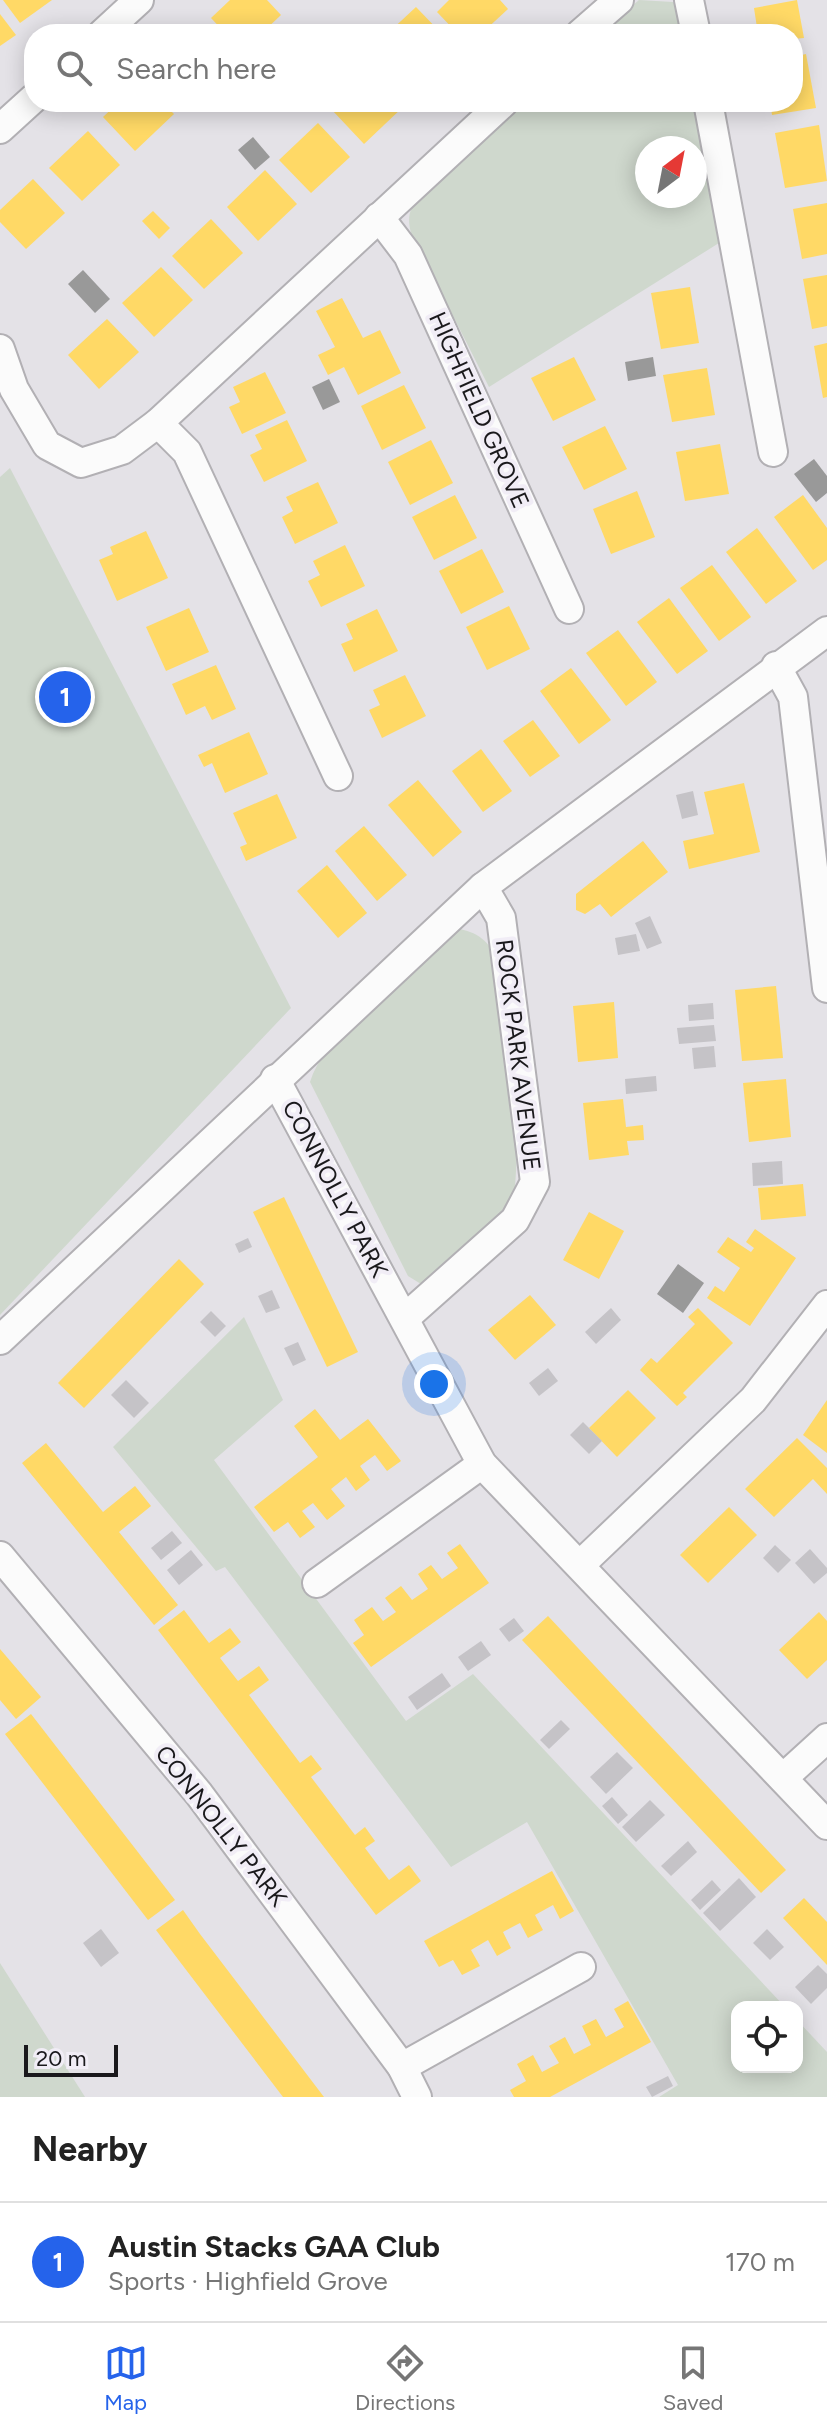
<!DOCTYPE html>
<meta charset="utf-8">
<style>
body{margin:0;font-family:Figtree,sans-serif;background:#f6f6f6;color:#222}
.controls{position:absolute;right:24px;bottom:24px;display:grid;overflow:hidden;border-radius:16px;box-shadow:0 4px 20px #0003}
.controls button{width:72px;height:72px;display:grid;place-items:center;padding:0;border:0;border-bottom:2px solid #e0e0e0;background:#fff;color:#222;font:40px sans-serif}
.compass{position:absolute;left:635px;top:136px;width:72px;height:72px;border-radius:50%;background:#fff;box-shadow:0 4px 20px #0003;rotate:32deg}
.scale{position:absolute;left:24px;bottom:20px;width:94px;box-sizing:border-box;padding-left:8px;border:4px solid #1a191c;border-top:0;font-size:22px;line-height:28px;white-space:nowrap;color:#1a191c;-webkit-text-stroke:6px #f1edf6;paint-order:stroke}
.you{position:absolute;left:434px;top:1384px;width:28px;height:28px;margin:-20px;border:6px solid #fff;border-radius:50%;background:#1a73e8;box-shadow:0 0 0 12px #1a73e833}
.badge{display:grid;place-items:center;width:52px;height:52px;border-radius:50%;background:#2563eb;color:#fff;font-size:26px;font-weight:700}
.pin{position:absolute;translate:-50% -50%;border:4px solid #fff;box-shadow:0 2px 8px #0006}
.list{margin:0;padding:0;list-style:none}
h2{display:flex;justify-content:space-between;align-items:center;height:104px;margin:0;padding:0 32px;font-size:34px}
h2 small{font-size:26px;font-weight:400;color:#767676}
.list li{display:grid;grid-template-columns:52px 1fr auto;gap:24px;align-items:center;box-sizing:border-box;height:120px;padding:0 32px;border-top:2px solid #e0e0e0}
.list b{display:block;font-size:30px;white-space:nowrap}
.list p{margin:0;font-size:26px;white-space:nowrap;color:#767676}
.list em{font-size:26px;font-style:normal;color:#767676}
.icon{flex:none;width:44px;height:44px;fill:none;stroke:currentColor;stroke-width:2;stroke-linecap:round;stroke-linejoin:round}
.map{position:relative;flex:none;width:827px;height:2097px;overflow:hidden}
.search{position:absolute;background:#fff;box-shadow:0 4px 20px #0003;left:24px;right:24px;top:24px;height:88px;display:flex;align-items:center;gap:20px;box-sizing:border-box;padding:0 28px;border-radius:32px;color:#767676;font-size:30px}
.sheet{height:224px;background:#fff}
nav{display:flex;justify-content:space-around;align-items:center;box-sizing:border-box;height:112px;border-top:2px solid #e0e0e0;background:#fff;font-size:22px;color:#767676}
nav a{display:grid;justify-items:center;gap:4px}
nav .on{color:#2563eb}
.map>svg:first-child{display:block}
.green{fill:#cfd8cd;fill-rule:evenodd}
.homes{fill:#ffd966}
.industry{fill:#999}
.building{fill:#c5c3c7}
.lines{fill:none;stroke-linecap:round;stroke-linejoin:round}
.minor-casing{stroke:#b2b0b4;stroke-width:32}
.minor{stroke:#fbfbfb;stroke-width:28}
.labels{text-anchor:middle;stroke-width:8;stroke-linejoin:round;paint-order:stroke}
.street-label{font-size:24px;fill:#1a191c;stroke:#f1edf6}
</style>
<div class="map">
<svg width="827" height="2097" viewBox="0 0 827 2097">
<rect width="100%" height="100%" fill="#e4e2e7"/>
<g class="green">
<path d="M 639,0 L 673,2 L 679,9 L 683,34 L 600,34 Z"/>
<path d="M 525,102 L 695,102 L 719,243 L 489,387 L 411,233 C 407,218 409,208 420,196 ZM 647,148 L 695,148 L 695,196 L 647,196 Z"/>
<path d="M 10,468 L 291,1008 L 0,1315 L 0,477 Z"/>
<path d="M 454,928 C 479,932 488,940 499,963 L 517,1156 L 515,1187 L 502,1212 L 421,1284 L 408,1276 L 310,1082 C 327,1028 411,968 454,928 Z"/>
<path d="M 244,1317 L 283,1400 L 214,1460 L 406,1721 L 473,1674 L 785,2007 L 737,2007 L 737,2067 L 797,2067 L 797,2020 L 827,2052 L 827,2097 L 659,2097 L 678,2085 L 527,1822 L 451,1867 L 225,1567 L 216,1571 L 113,1447 Z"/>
<path d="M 0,1963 L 85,2097 L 0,2097 Z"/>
</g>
<g class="homes">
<path d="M 3,0 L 52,0 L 20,23 Z"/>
<path d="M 230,0 L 267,0 L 281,15 L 261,34 L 226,34 L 211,18 Z"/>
<path d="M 449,0 L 500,0 L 508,9 L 481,34 L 458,34 L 437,12 Z"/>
<path d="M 797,0 L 804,38 L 793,39 L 793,34 L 758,34 L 754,8 Z"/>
<path d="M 416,7 L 442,34 L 387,34 Z"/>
<path d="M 0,14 L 16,35 L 0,46 Z"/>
<path d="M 806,54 L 816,108 L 772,115 L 770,102 L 793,102 L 793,57 Z"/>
<path d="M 119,102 L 162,102 L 174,114 L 135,151 L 103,117 Z"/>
<path d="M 340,102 L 398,102 L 403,107 L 364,144 L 332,110 Z"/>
<path d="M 318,123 L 350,157 L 311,193 L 279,160 Z"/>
<path d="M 819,125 L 827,181 L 785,188 L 775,133 Z"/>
<path d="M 88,131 L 120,165 L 82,201 L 49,168 Z"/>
<path d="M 265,170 L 297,204 L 258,241 L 227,207 Z"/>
<path d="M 33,179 L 65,213 L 26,249 L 0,222 L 0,210 Z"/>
<path d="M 827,203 L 827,254 L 802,259 L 793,209 Z"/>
<path d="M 153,211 L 170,228 L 159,239 L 142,221 Z"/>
<path d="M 211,219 L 243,253 L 204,289 L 172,256 Z"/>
<path d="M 161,267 L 193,300 L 154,337 L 122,303 Z"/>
<path d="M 827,275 L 827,326 L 812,329 L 803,279 Z"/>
<path d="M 690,287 L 699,343 L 661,349 L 651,293 Z"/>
<path d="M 342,298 L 363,338 L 380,330 L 401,373 L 358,395 L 344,367 L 328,375 L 318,355 L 335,347 L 316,311 Z"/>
<path d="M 107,319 L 139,352 L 99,389 L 68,355 Z"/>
<path d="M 827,343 L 827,397 L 823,398 L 814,346 Z"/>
<path d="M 574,357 L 596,400 L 553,421 L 531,378 Z"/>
<path d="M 707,368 L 715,415 L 672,422 L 663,375 Z"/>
<path d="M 265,372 L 286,413 L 242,434 L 229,407 L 240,402 L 233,387 Z"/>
<path d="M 404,385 L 426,428 L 382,450 L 361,406 Z"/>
<path d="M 287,420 L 307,461 L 264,482 L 250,455 L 262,449 L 255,435 Z"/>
<path d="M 605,426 L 627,469 L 584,490 L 562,447 Z"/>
<path d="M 431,440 L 453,483 L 410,505 L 388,462 Z"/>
<path d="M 720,444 L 729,494 L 685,501 L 676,452 Z"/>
<path d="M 318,482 L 338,523 L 295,544 L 282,517 L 293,511 L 286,497 Z"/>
<path d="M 637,491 L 655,537 L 611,554 L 593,509 Z"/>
<path d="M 455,495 L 477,538 L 434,560 L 412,517 Z"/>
<path d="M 803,495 L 827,528 L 827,560 L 813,570 L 774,517 Z"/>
<path d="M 757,528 L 797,581 L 766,604 L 726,552 Z"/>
<path d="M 146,531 L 168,578 L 117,601 L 99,560 L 113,554 L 110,547 Z"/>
<path d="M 345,545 L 365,586 L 321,607 L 308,581 L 320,575 L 313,561 Z"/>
<path d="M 482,549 L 504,592 L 461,614 L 439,571 Z"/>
<path d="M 712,565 L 751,617 L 719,641 L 680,588 Z"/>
<path d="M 669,598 L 708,651 L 677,674 L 637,622 Z"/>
<path d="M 509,606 L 530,649 L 487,670 L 466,627 Z"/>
<path d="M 189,608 L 209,652 L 166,671 L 146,627 Z"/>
<path d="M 377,609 L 398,651 L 354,672 L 341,644 L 353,639 L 346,624 Z"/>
<path d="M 618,630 L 657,682 L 626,706 L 586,653 Z"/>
<path d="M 216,665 L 236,709 L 212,720 L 205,706 L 186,715 L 172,684 Z"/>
<path d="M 571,668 L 611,720 L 579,744 L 540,691 Z"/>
<path d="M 405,675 L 426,716 L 382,738 L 369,710 L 380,705 L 373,690 Z"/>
<path d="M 533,720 L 560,756 L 530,777 L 503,741 Z"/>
<path d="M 249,732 L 268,774 L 225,793 L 212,763 L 204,767 L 198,755 Z"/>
<path d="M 481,749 L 512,791 L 483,812 L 452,771 Z"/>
<path d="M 418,780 L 462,832 L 433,857 L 388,805 Z"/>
<path d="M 744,783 L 760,852 L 689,869 L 683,841 L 714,834 L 704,792 Z"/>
<path d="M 277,794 L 297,838 L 246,861 L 240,847 L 247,844 L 233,813 Z"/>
<path d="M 364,826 L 407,875 L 377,901 L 335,851 Z"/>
<path d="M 643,841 L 668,872 L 611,917 L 600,904 L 585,914 L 576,910 L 576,894 Z"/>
<path d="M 327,865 L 367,913 L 338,938 L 297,891 Z"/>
<path d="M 776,986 L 783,1058 L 742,1061 L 735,990 Z"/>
<path d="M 614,1002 L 618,1058 L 578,1062 L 573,1006 Z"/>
<path d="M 786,1079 L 791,1137 L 749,1142 L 743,1083 Z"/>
<path d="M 623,1099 L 626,1127 L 643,1125 L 644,1140 L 627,1141 L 629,1155 L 589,1160 L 583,1103 Z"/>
<path d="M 803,1184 L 806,1216 L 761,1220 L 758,1188 Z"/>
<path d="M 284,1197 L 358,1352 L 327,1367 L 253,1212 Z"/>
<path d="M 589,1212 L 624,1231 L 599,1279 L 563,1260 Z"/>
<path d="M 755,1229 L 796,1258 L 750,1326 L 707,1298 L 715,1286 L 724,1292 L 740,1268 L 717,1252 L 728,1237 L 751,1252 L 754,1248 L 746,1242 Z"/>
<path d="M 179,1259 L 204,1284 L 84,1408 L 58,1383 Z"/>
<path d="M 530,1295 L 556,1325 L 515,1360 L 488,1330 Z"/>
<path d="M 698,1308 L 733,1343 L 683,1393 L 687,1397 L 677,1406 L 640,1370 L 651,1358 L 657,1363 L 695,1324 L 688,1317 Z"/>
<path d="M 628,1390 L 656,1418 L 617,1457 L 589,1428 Z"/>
<path d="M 827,1400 L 827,1453 L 803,1435 Z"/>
<path d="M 315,1409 L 340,1440 L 368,1419 L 401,1461 L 387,1471 L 375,1455 L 360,1466 L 370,1480 L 356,1491 L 346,1477 L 331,1489 L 345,1506 L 327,1520 L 313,1503 L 302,1511 L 315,1527 L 300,1538 L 288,1522 L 274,1532 L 254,1507 L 318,1457 L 294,1426 Z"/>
<path d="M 797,1438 L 827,1468 L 827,1494 L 813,1479 L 774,1517 L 745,1489 Z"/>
<path d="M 46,1443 L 103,1512 L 135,1486 L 151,1506 L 119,1532 L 178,1605 L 154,1625 L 22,1463 Z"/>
<path d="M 729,1507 L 757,1535 L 708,1583 L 680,1555 Z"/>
<path d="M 460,1544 L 489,1583 L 371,1667 L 353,1643 L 364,1635 L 354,1620 L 372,1607 L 383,1621 L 396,1612 L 385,1598 L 401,1586 L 412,1600 L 428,1589 L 418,1574 L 431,1565 L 442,1579 L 458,1568 L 447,1553 Z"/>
<path d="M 184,1610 L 209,1643 L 230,1628 L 241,1642 L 220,1658 L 238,1681 L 259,1666 L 269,1680 L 249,1695 L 300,1763 L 311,1755 L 322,1769 L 311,1777 L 355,1835 L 365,1827 L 375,1841 L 365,1848 L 389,1880 L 409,1865 L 421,1881 L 376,1915 L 158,1630 Z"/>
<path d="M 819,1612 L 827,1621 L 827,1660 L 807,1679 L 779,1650 Z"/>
<path d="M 548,1616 L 786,1870 L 761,1893 L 522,1640 Z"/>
<path d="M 0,1649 L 41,1697 L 16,1719 L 0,1700 Z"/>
<path d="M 31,1714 L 175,1900 L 148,1920 L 5,1734 Z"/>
<path d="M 552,1871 L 574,1911 L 560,1919 L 553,1905 L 535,1915 L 543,1930 L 528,1938 L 520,1923 L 503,1932 L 511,1948 L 497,1956 L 488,1940 L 471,1950 L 480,1966 L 462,1975 L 453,1960 L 439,1967 L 424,1941 Z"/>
<path d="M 804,1898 L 827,1922 L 827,1965 L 783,1918 Z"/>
<path d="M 183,1910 L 200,1934 L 324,2097 L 283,2097 L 174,1954 L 156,1930 Z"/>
<path d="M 628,2001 L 651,2042 L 550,2097 L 514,2097 L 510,2090 L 526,2081 L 517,2064 L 533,2055 L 542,2072 L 559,2063 L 549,2046 L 565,2037 L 574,2054 L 591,2045 L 582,2026 L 596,2019 L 606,2037 L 624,2027 L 614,2009 Z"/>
</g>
<g class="industry">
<path d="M 253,137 L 270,157 L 255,170 L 238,150 Z"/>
<path d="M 83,270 L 110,299 L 95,313 L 68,284 Z"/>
<path d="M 653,357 L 656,376 L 628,381 L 625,362 Z"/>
<path d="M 329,379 L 340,402 L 323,410 L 312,387 Z"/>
<path d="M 814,459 L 827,476 L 827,493 L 816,502 L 794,474 Z"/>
<path d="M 678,1264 L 704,1283 L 683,1313 L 657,1294 Z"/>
</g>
<g class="building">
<path d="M 693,791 L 698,815 L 682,819 L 676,795 Z"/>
<path d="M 650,916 L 662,943 L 647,949 L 635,923 Z"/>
<path d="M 636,934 L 640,951 L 618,955 L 615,938 Z"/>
<path d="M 713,1003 L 714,1019 L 689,1021 L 688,1005 Z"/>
<path d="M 714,1025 L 716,1041 L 679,1044 L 677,1028 Z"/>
<path d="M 714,1046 L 716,1067 L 694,1069 L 692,1048 Z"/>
<path d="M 656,1076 L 657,1091 L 626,1094 L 625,1079 Z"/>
<path d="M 782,1161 L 783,1184 L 753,1186 L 752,1163 Z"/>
<path d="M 248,1238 L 252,1247 L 239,1253 L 235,1244 Z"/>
<path d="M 272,1290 L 280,1308 L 266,1313 L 258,1296 Z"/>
<path d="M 611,1308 L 621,1320 L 596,1344 L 585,1332 Z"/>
<path d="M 211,1311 L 226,1326 L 215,1337 L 200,1322 Z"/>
<path d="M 298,1342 L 306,1360 L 293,1366 L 284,1348 Z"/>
<path d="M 548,1368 L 558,1381 L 539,1396 L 529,1383 Z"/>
<path d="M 126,1380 L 149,1403 L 134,1418 L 111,1395 Z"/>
<path d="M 583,1422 L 602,1441 L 589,1454 L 570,1435 Z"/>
<path d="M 172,1531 L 182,1543 L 161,1560 L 151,1548 Z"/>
<path d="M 775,1545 L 791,1560 L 778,1573 L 763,1558 Z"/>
<path d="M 810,1549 L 827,1568 L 827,1573 L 814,1584 L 795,1563 Z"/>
<path d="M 191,1550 L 203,1565 L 179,1585 L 167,1570 Z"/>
<path d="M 514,1618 L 524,1631 L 509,1642 L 499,1629 Z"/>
<path d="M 481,1641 L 491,1655 L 468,1671 L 458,1657 Z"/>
<path d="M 442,1673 L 451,1686 L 417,1710 L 408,1697 Z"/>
<path d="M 561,1720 L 570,1729 L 549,1749 L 540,1740 Z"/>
<path d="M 617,1752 L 633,1768 L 606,1794 L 590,1777 Z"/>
<path d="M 612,1797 L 628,1815 L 618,1824 L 602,1806 Z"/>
<path d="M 650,1800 L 665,1815 L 636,1842 L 622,1827 Z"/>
<path d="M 688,1841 L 697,1852 L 671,1876 L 661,1866 Z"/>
<path d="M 739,1878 L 756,1897 L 720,1931 L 703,1913 Z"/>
<path d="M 712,1880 L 721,1890 L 700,1910 L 691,1900 Z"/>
<path d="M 101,1929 L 119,1953 L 101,1967 L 83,1943 Z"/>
<path d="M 767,1929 L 784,1947 L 770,1960 L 753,1943 Z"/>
<path d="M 818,1965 L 827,1974 L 827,1988 L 811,2004 L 795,1987 Z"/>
<path d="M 668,2076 L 673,2086 L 652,2097 L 646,2087 Z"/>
</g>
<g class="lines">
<defs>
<g id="minor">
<path d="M 689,0 L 696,34"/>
<path d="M 102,34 L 139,0"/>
<path d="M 580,34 L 619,0"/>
<path d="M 708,102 L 773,452"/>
<path d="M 0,129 L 34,98"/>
<path d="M 379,217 L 408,255 L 569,609"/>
<path d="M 0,349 L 14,389 L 47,445 L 81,463 L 122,450 L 158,423 L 504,102"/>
<path d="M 158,423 L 187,452 L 338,776"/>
<path d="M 776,666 L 793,697 L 827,988"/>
<path d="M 275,1079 L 482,1464 L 827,1825"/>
<path d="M 405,1318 L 515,1220 L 535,1182 L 501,918 L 483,887"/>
<path d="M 0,1340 L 483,887 L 827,631"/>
<path d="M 0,1556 L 199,1794 L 402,2067 L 417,2097"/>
<path d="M 581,1564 L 753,1400 L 827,1305"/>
<path d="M 317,1583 L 482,1464"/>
<path d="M 783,1778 L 827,1738"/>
<path d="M 402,2067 L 581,1967"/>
</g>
</defs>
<use href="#minor" class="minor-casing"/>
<use href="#minor" class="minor"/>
</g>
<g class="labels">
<g class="street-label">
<text transform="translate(479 410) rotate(66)" y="8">HIGHFIELD GROVE</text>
<text transform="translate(518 1055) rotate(83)" y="8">ROCK PARK AVENUE</text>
<text transform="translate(335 1189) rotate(62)" y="8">CONNOLLY PARK</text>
<text transform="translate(221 1826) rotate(52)" y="8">CONNOLLY PARK</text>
</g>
</g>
</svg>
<div class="controls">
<button><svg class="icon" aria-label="locate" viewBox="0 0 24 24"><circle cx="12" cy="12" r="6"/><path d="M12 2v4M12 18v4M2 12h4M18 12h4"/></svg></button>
</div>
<svg class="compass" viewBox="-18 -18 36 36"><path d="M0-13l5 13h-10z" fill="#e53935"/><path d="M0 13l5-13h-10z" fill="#767676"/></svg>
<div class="scale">20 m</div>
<div class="you"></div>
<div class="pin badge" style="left:65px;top:697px">1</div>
<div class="search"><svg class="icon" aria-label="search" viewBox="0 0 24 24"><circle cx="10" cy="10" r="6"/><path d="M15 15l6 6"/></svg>Search here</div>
</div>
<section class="sheet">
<h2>Nearby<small></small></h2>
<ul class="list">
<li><span class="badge">1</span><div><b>Austin Stacks GAA Club</b><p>Sports · Highfield Grove</p></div><em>170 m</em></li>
</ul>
</section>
<nav>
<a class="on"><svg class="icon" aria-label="map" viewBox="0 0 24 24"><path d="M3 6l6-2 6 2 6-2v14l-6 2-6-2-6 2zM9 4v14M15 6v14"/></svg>Map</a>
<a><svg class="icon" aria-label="directions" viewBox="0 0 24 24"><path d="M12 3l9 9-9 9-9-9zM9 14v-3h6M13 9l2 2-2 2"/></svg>Directions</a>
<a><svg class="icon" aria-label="saved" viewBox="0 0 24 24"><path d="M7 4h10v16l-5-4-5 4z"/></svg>Saved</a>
</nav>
